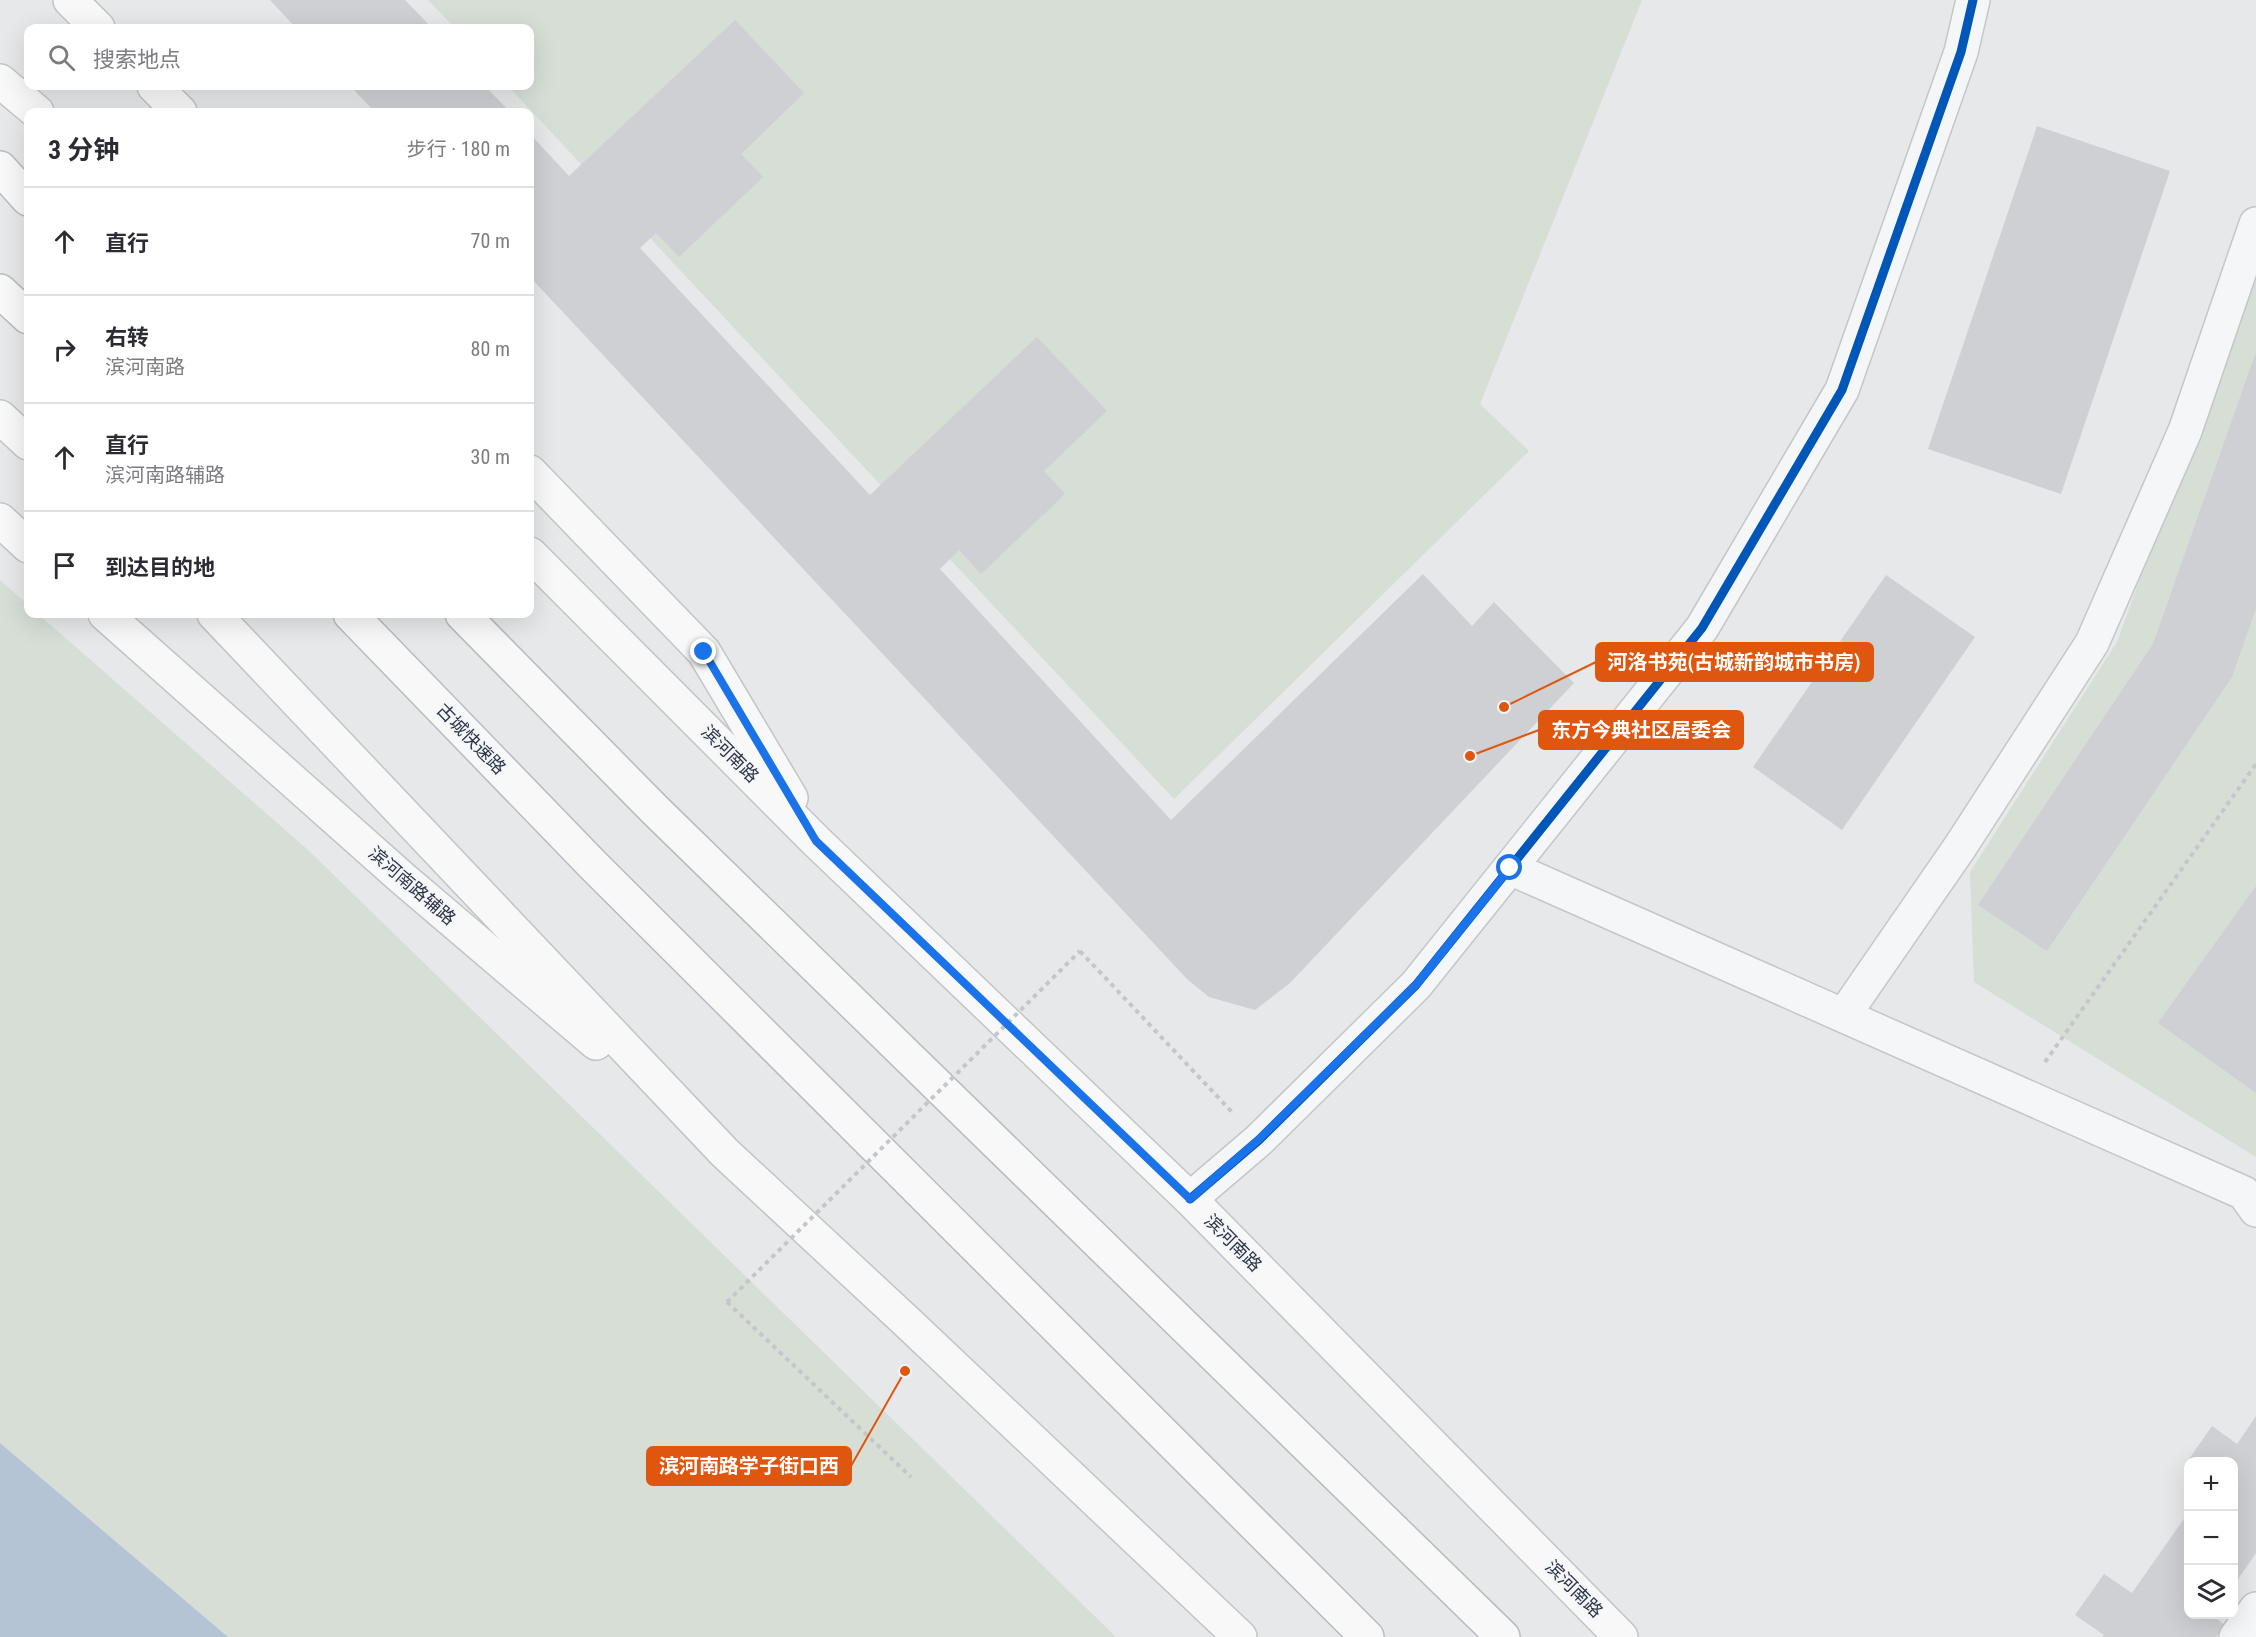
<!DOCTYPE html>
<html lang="zh">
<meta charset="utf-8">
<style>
body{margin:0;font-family:"Roboto Condensed","Noto Sans SC",sans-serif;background:#f2f2f3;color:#2b2b33}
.controls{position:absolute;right:18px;bottom:18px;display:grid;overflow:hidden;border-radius:12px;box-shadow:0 6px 24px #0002}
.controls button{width:54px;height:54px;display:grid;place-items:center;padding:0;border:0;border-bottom:2px solid #e1e1e2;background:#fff;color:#2b2b33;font:30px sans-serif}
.stop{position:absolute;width:18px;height:18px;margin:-14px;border:4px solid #1a73e8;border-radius:50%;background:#fff}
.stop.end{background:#1a73e8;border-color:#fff;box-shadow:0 2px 6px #0008}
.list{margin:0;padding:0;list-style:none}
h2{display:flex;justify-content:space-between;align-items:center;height:78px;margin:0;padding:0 24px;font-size:26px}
h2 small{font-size:20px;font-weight:400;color:#7c7c81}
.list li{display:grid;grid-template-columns:39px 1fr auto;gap:18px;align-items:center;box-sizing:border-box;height:108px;padding:0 24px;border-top:2px solid #e1e1e2}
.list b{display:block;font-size:22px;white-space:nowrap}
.list p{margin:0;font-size:20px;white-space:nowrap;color:#7c7c81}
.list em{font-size:20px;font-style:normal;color:#7c7c81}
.icon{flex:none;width:33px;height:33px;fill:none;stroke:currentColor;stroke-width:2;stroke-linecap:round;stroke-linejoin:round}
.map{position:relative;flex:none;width:2256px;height:1637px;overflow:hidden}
.search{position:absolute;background:#fff;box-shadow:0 6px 24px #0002;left:24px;top:24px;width:510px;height:66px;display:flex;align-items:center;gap:15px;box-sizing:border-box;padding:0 21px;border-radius:12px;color:#7c7c81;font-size:22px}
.panel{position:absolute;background:#fff;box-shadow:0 6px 24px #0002;left:24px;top:108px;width:510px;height:510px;border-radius:12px}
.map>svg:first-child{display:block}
.green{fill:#d6ded6}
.water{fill:#b4c4d5}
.building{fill:#ced0d3}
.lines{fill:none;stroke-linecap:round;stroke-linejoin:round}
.minor-casing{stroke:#c4c6c8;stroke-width:36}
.major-casing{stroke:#c2c5c8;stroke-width:36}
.highway-casing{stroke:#b8bbbf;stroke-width:36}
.path{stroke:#c5c6ca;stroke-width:4;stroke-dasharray:4.5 4.5;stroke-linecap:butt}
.minor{stroke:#f5f6f7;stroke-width:33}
.major{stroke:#f8f8f8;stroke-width:33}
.highway{stroke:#f8f8f8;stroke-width:33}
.path-bridge{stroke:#c5c6ca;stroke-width:4;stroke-dasharray:4.5 4.5;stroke-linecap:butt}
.cycleway-casing{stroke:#f4f6f9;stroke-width:13}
.cycleway{stroke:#0057b8;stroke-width:9}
.route{stroke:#1a73e8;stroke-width:8}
.labels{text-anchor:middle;stroke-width:4.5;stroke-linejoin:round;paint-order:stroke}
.street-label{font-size:18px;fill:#2b3445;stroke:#f4f6f9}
.leader{fill:none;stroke:#df570f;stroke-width:2}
.callout-dot{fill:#df570f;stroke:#f4f6f9;stroke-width:2}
.callout{fill:#df570f;stroke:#df570f;stroke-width:2}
.callout-label{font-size:20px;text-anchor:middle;font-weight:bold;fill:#fff}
</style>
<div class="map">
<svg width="2256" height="1637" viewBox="0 0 2256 1637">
<rect width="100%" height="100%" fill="#e6e8ea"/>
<g class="green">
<path d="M 428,0 L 1642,0 L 1480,404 L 1529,451 L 1174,799 L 508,86 L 530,86 L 530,28 L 455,28 Z"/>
<path d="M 2256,257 L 2256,1157 L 1974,982 L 1970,872 L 2117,642 Z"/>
<path d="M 0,580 L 28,605 L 28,614 L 38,614 L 307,849 L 1116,1637 L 228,1637 L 0,1443 Z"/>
</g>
<path class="water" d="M 0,1443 L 228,1637 L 0,1637 Z"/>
<g class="building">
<path d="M 270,0 L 405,0 L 432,28 L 296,28 Z"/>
<path d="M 735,20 L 804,93 L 741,154 L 763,177 L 679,257 L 656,233 L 640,248 L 870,495 L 1037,337 L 1107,411 L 1044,471 L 1065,494 L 981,574 L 959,550 L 940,569 L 1171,820 L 1423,574 L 1472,626 L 1494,602 L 1574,683 L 1290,983 L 1255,1010 L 1209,997 L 1187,979 L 530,277 L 530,134 L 569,176 Z"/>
<path d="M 350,86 L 485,86 L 510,112 L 375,112 Z"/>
<path d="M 2037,126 L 2170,171 L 2061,494 L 1928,449 Z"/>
<path d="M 2256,352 L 2256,608 L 2232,677 L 2047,951 L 1978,905 L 2153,644 Z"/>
<path d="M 1886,575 L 1975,637 L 1842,830 L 1753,767 Z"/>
<path d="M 2256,886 L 2256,1093 L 2158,1023 Z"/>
<path d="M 2256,1416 L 2256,1553 L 2234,1585 L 2234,1462 L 2187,1462 L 2212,1426 L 2237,1444 Z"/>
<path d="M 2188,1513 L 2188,1614 L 2213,1614 L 2224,1625 L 2216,1637 L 2102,1637 L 2104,1635 L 2075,1615 L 2104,1574 L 2132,1593 Z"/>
</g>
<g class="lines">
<defs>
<g id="minor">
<path d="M 1510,868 L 2244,1193 L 2256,1210"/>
<path d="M 1844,1015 L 1960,847 L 2092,643 L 2185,431 L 2256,224"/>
<path d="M 1190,1199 L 1259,1140 L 1416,985 L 1702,628 L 1842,390 L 1961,52 L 1973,0"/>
<path d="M 2236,1637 L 2256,1609"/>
</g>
<g id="major">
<path d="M 70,0 L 98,28"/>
<path d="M 0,81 L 37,112"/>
<path d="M 154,86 L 180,112"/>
<path d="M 0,417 L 28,443"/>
<path d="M 530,472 L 704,652 L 791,798"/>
<path d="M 0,520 L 28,546"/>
<path d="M 530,554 L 816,841 L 1190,1199 L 1621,1637"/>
<path d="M 105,614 L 401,877 L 596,1043"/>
<path d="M 214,614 L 725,1153 L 906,1321 L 1240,1637"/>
</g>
<g id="highway">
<path d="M 0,168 L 28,199"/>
<path d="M 0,291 L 28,317"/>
<path d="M 350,614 L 593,865 L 1367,1637"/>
<path d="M 462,614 L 655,810 L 1503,1637"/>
</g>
</defs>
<use href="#minor" class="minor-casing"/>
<use href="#major" class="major-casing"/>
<use href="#highway" class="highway-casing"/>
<g class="path">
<path d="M 1080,951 L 1232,1112"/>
<path d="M 2045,1062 L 2256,764"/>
<path d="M 727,1302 L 911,1477"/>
</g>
<use href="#minor" class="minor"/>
<use href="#major" class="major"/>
<use href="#highway" class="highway"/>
<path class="path-bridge" d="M 727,1302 L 1080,951"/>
<defs>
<path id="cycleway" d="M 1190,1199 L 1259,1140 L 1416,985 L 1702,628 L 1842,390 L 1961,52 L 1973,0"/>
</defs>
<use href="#cycleway" class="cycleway-casing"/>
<use href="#cycleway" class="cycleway"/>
</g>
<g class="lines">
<path class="route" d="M 704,652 L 816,841 L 1190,1199 L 1258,1140 L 1416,985 L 1510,868"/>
</g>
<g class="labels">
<g class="street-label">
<text transform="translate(471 739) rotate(46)" y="6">古城快速路</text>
<text transform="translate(730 754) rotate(45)" y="6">滨河南路</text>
<text transform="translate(412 886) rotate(41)" y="6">滨河南路辅路</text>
<text transform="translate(1233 1243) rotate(45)" y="6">滨河南路</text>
<text transform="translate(1574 1589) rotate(45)" y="6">滨河南路</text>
</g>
</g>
<path class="leader" d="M1504 707L1596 662M1470 756L1539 730M905 1371L851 1466"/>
<g class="callout-dot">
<circle cx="1504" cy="707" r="6"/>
<circle cx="1470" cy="756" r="6"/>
<circle cx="905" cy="1371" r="6"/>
</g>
<g class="callout">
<rect x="1596" y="643" width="277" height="38" rx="6"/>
<rect x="1539" y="711" width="204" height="38" rx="6"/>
<rect x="647" y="1447" width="204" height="38" rx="6"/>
</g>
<g class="callout-label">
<text x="1734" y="669">河洛书苑(古城新韵城市书房)</text>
<text x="1641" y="737">东方今典社区居委会</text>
<text x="749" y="1473">滨河南路学子街口西</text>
</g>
</svg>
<div class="controls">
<button>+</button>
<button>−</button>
<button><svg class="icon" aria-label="layers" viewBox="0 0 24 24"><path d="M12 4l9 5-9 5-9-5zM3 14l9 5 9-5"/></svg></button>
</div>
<div class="stop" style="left:1510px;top:868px"></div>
<div class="stop end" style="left:704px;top:652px"></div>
<div class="search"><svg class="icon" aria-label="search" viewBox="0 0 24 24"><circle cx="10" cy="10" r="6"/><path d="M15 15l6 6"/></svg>搜索地点</div>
<section class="panel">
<h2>3 分钟<small>步行 · 180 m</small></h2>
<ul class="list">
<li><svg class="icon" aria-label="ahead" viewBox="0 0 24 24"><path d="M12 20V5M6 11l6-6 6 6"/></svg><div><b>直行</b></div><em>70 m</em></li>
<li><svg class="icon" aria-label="right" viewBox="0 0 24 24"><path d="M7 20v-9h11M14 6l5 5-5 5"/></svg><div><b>右转</b><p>滨河南路</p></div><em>80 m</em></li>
<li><svg class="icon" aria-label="ahead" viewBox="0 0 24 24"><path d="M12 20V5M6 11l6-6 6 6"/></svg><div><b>直行</b><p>滨河南路辅路</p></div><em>30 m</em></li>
<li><svg class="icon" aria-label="arrive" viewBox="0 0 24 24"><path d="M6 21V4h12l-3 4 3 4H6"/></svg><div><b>到达目的地</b></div></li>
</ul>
</section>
</div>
